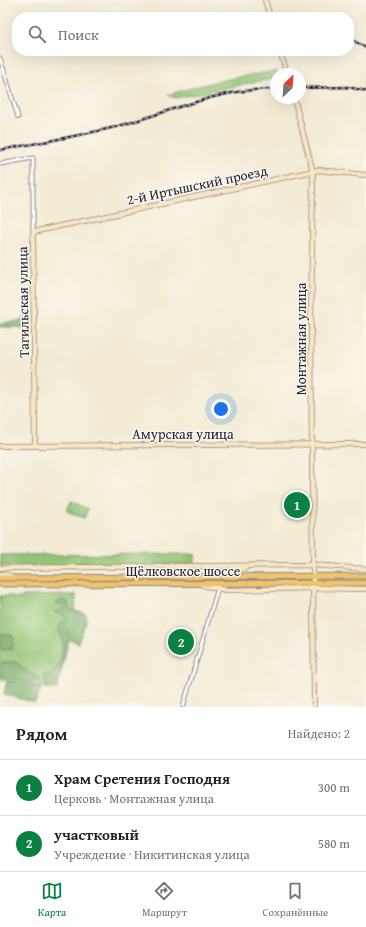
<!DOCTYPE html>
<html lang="ru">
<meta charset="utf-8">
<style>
body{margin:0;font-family:"Gentium Book Plus",serif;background:#f2f2f2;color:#202124}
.compass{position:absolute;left:270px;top:68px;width:36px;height:36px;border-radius:50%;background:#fff;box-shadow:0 4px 16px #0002;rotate:25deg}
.you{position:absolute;left:221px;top:409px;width:14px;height:14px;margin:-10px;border:3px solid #fff;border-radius:50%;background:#1a73e8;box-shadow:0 0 0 6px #1a73e833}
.badge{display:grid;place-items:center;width:26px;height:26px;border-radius:50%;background:#0b8043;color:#fff;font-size:13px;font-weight:700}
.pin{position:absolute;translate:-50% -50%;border:2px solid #fff;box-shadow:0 1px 4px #0006}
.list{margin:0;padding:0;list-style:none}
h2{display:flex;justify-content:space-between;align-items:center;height:52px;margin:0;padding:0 16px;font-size:17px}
h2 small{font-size:13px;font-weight:400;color:#757577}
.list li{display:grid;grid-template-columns:26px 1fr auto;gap:12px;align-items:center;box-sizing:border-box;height:56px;padding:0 16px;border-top:1px solid #e0e0e0}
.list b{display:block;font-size:15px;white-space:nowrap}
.list p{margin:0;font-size:13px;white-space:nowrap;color:#757577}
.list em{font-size:13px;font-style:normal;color:#757577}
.icon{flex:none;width:22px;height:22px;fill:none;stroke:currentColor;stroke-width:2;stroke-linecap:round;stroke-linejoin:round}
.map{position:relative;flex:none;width:366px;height:707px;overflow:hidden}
.search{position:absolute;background:#fff;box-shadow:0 4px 16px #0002;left:12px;right:12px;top:12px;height:44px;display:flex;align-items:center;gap:10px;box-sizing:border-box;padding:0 14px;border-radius:16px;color:#757577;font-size:15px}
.sheet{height:164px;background:#fff}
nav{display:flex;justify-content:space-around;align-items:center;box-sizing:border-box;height:56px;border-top:1px solid #e0e0e0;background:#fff;font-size:11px;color:#757577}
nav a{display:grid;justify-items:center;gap:2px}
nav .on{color:#0b8043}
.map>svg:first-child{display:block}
.green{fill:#93c474;stroke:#5a7358}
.forest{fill:#76aa66;stroke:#4c6650}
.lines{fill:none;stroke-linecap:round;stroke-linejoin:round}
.street-casing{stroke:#8a8688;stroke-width:5}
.secondary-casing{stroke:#8a8688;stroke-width:6}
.primary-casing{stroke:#8a8688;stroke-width:7}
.street{stroke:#fff;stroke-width:3}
.secondary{stroke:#f9e7c3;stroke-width:4.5}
.primary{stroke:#f1c36a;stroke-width:5}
.rail-casing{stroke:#22223b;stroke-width:2.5}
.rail{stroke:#fbf7ec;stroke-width:1;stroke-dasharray:3;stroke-linecap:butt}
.labels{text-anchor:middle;stroke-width:3;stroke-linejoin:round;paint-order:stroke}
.street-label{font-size:14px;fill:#22223b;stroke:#fbf7ec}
</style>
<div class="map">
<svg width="366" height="707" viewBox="0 0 366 707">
<rect width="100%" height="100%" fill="#fbf7ec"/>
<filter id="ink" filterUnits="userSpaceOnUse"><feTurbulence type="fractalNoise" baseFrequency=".025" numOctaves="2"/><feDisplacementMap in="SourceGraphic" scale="8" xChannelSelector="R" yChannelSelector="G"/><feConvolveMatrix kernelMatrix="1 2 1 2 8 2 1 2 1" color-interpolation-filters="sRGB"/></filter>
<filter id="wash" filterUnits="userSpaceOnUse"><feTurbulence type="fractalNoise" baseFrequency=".012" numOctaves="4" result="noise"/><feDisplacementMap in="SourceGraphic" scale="16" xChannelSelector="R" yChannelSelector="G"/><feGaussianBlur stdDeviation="0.9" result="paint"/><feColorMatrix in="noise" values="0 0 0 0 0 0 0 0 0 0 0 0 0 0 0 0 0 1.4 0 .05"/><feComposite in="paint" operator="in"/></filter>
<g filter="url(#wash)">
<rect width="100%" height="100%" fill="#f3ebd4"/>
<g class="green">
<path d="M 277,71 L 276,78 L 175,98 L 168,95 C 204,83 240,76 277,71 Z"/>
<path d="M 71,501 L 88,509 L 84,518 L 67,511 Z"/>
<path d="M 195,554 L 195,564 L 0,566 L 0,555 Z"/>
<path d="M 76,595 L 74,618 L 57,689 L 50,689 L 0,679 L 0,596 L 12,596 L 12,598 L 23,598 L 23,596 Z"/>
</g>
<g class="forest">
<path d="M 29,300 L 32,304 L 30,315 L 30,342 L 28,341 L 26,329 L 18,327 L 0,327 L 0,323 L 21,321 L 25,318 L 26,301 Z"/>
<path d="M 61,600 L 68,602 L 69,609 L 86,614 L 86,623 L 78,643 L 71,640 L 68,641 L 56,686 L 46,687 L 44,675 C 47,674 50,673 53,671 C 61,665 63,651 63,642 C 62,635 57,633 60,624 L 67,620 L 63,616 L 63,613 L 58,613 L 58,616 L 54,612 L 61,609 L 65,610 L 61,604 L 57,605 L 55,604 Z"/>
<path d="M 0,634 L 12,635 L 14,638 L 12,649 L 0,650 Z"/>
<path d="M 4,662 L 15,662 L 32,675 L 39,677 L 40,681 L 29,682 L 0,676 L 0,663 Z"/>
<path d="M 7,681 L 27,684 L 41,689 L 35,703 L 4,694 Z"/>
</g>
</g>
<g filter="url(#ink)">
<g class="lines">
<defs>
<g id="street">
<path d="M 0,58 L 18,117"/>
<path d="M 0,164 L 33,158 L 33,232"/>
<path d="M 183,707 L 218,588"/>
</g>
<g id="secondary">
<path d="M 265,0 L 270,17"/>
<path d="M 280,51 L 287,74"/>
<path d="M 294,98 L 313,172 L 311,327 L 314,707"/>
<path d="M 0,446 L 366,444"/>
<path d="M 35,446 L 33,232 L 318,170 L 366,175"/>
<path d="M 0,568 L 312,565 L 366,569"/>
<path d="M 0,574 L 11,576"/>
<path d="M 216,575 L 246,568"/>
<path d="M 202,585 L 226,590 L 312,588 L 366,589"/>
</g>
<g id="primary">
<path d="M 0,578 L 366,576"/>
<path d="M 0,584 L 366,583"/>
</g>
</defs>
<use href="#street" class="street-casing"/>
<use href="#secondary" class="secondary-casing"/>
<use href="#primary" class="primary-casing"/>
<use href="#street" class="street"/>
<use href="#secondary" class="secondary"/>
<use href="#primary" class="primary"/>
<defs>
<g id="rail">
<path d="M 349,38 L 366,48"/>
<path d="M 300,88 L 348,87 L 366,91"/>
<path d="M 0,150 C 37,143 74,137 111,128 C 166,114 218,88 276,89"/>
</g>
</defs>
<use href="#rail" class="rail-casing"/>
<use href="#rail" class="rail"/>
</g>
</g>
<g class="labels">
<g class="street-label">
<text transform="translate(197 185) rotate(-12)" y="5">2-й Иртышский проезд</text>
<text transform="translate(23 302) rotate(-91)" y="5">Тагильская улица</text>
<text transform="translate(301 339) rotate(-90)" y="5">Монтажная улица</text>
<text x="183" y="439">Амурская улица</text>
<text x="183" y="576">Щёлковское шоссе</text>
</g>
</g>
</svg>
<svg class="compass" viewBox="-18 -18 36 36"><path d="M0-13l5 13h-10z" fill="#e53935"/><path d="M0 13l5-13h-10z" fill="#757577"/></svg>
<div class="you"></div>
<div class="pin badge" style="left:297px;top:505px">1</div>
<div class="pin badge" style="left:181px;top:642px">2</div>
<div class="search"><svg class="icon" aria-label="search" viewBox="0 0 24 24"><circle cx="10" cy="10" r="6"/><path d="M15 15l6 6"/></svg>Поиск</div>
</div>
<section class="sheet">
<h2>Рядом<small>Найдено: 2</small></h2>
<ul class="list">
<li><span class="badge">1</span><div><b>Храм Сретения Господня</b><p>Церковь · Монтажная улица</p></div><em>300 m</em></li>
<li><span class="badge">2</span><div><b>участковый</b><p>Учреждение · Никитинская улица</p></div><em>580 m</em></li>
</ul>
</section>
<nav>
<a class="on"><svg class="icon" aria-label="map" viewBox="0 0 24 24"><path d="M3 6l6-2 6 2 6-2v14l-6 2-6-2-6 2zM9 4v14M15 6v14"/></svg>Карта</a>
<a><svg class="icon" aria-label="directions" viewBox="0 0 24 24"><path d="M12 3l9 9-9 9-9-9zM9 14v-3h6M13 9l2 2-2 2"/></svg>Маршрут</a>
<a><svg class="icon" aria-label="saved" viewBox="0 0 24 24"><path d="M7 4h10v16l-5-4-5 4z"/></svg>Сохранённые</a>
</nav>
